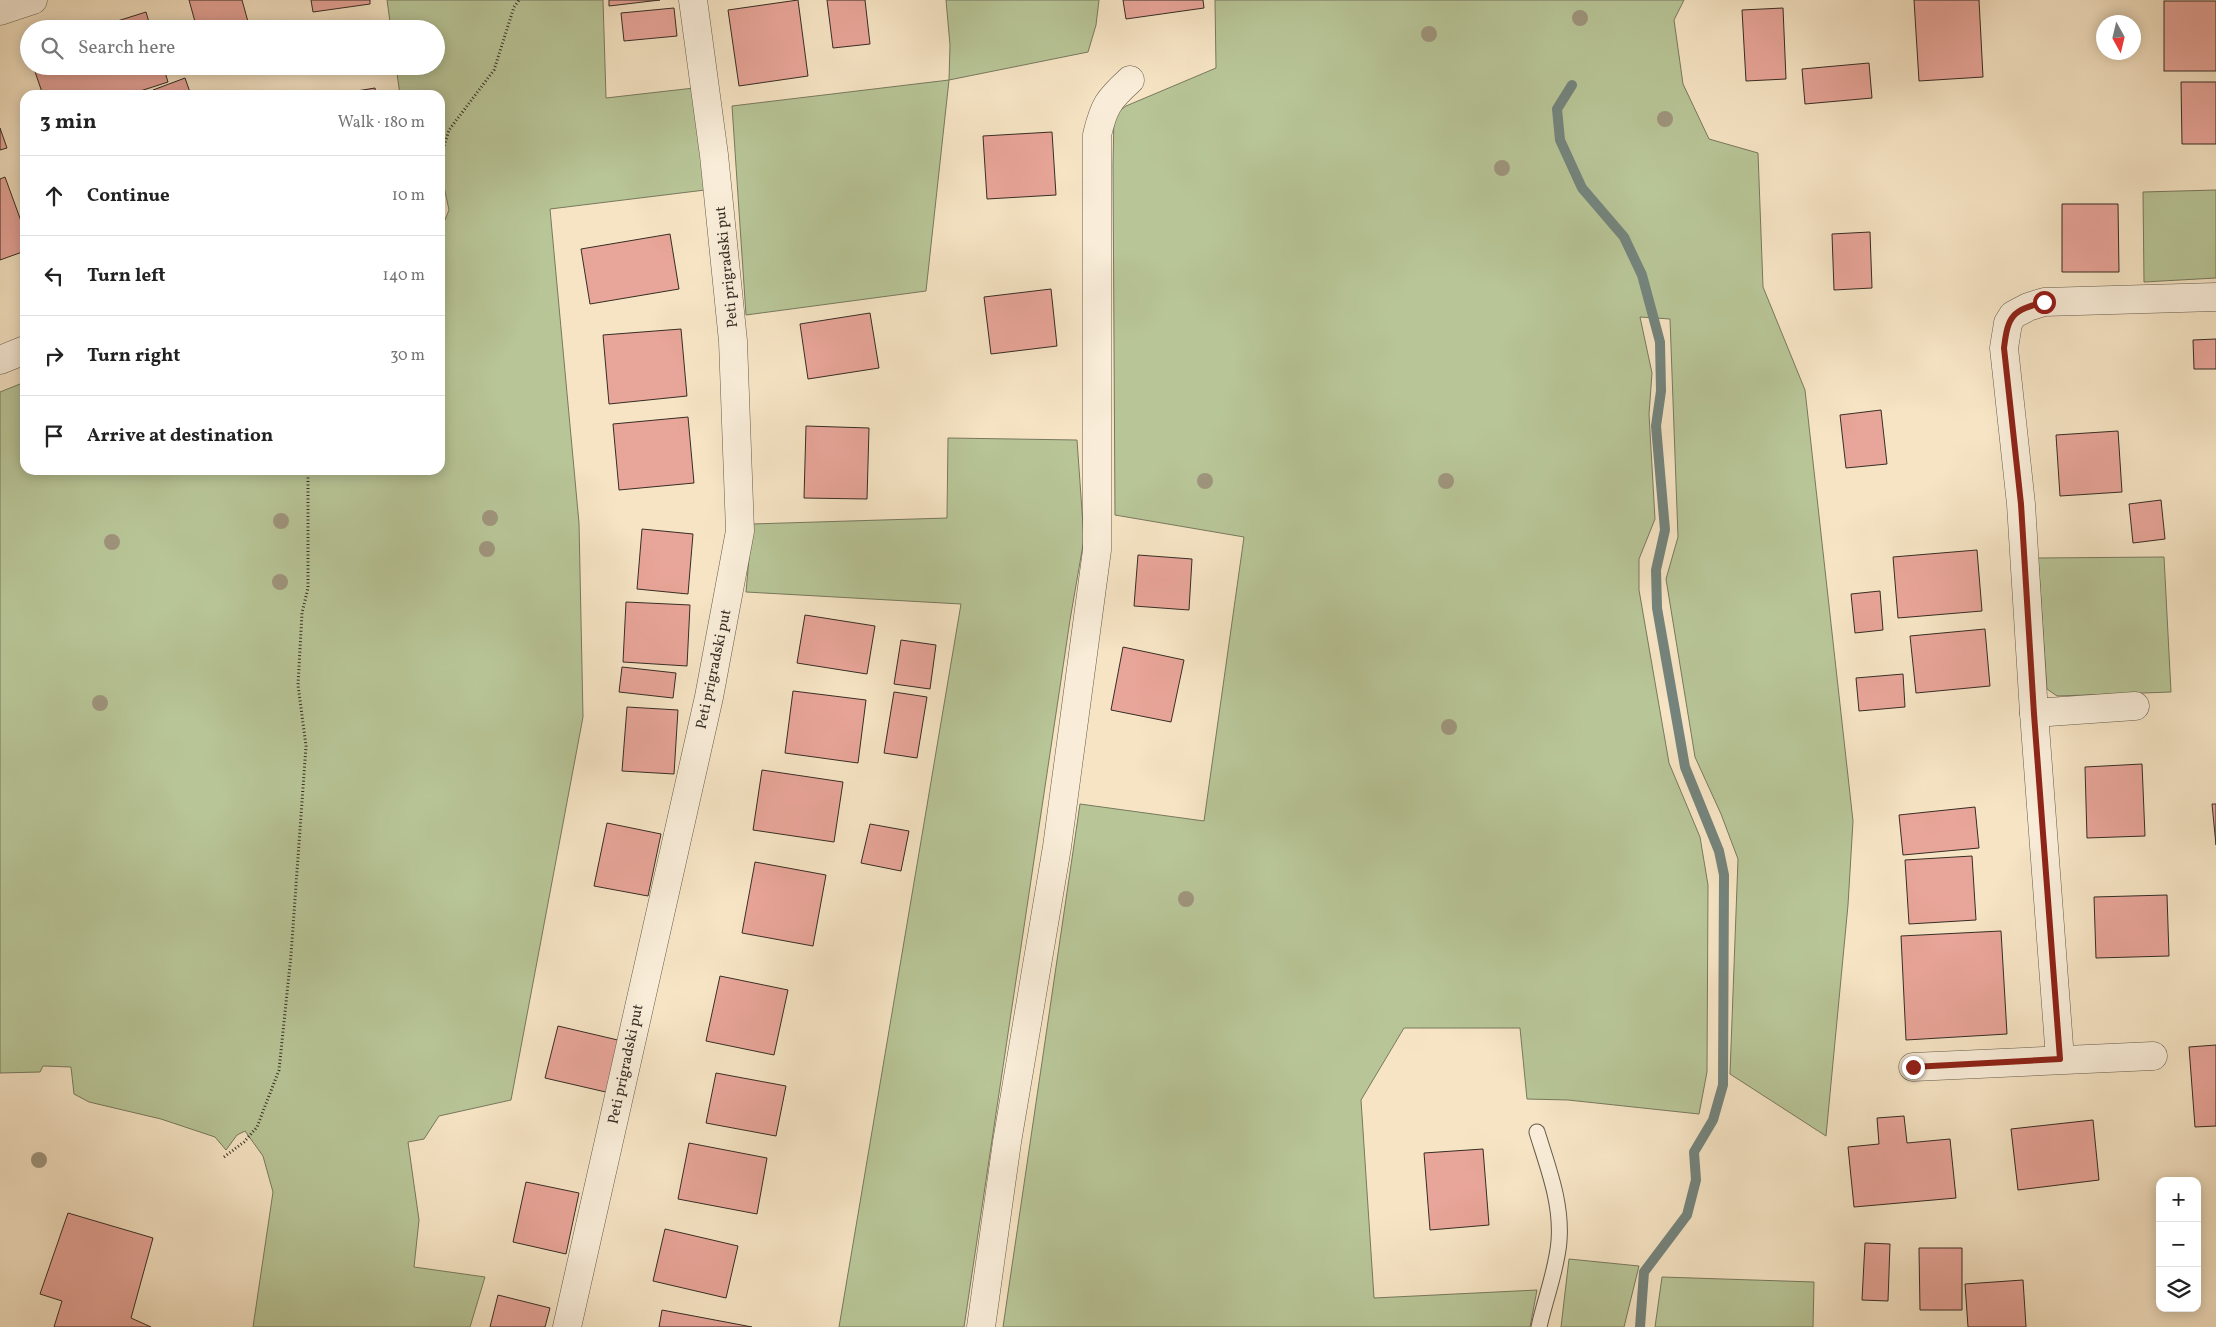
<!DOCTYPE html>
<meta charset="utf-8">
<style>
body{margin:0;font-family:Vollkorn,serif;background:#f2f2f2;color:#222}
.controls{position:absolute;right:15px;bottom:15px;display:grid;overflow:hidden;border-radius:10px;box-shadow:0 2px 12px #0003}
.controls button{width:45px;height:45px;display:grid;place-items:center;padding:0;border:0;border-bottom:1px solid #e0e0e0;background:#fff;color:#222;font:25px sans-serif}
.compass{position:absolute;left:2096px;top:15px;width:45px;height:45px;border-radius:50%;background:#fff;box-shadow:0 2px 12px #0003;rotate:172deg}
.stop{position:absolute;width:15px;height:15px;margin:-11px;border:4px solid #8f2418;border-radius:50%;background:#fff}
.stop.end{background:#8f2418;border-color:#fff;box-shadow:0 1px 5px #0008}
.list{margin:0;padding:0;list-style:none}
h2{display:flex;justify-content:space-between;align-items:center;height:65px;margin:0;padding:0 20px;font-size:21px}
h2 small{font-size:16px;font-weight:400;color:#767676}
.list li{display:grid;grid-template-columns:32px 1fr auto;gap:15px;align-items:center;box-sizing:border-box;height:80px;padding:0 20px;border-top:1px solid #e0e0e0}
.list b{display:block;font-size:19px;white-space:nowrap}
.list em{font-size:16px;font-style:normal;color:#767676}
.icon{flex:none;width:28px;height:28px;fill:none;stroke:currentColor;stroke-width:2;stroke-linecap:round;stroke-linejoin:round}
.map{position:relative;flex:none;width:2216px;height:1327px;overflow:hidden}
.search{position:absolute;background:#fff;box-shadow:0 2px 12px #0003;left:20px;top:20px;width:425px;height:55px;display:flex;align-items:center;gap:12px;box-sizing:border-box;padding:0 18px;border-radius:28px;color:#767676;font-size:19px}
.panel{position:absolute;background:#fff;box-shadow:0 2px 12px #0003;left:20px;top:90px;width:425px;height:385px;border-radius:15px}
.map>svg:first-child{display:block}
.green{fill:#b8c597;stroke:#77795e}
.lines{fill:none;stroke-linecap:round;stroke-linejoin:round}
.stream{stroke:#74847d;stroke-width:10}
.building{fill:#e8a599;stroke:#362d24}
.lane-casing{stroke:#665b4c;stroke-width:17}
.street-casing{stroke:#665b4c;stroke-width:29}
.path{stroke:#362d24;stroke-width:3;stroke-dasharray:1 2.5;stroke-linecap:butt}
.lane{stroke:#f9edd9;stroke-width:15}
.street{stroke:#f9edd9;stroke-width:28}
.tree{fill:#9e947c}
.route{stroke:#8f2418;stroke-width:6}
.labels{text-anchor:middle;stroke-width:5;stroke-linejoin:round;paint-order:stroke}
.street-label{font-size:15px;fill:#362d24;stroke:#f9edd9}
</style>
<div class="map">
<svg width="2216" height="1327" viewBox="0 0 2216 1327">
<rect width="100%" height="100%" fill="#f6e4c4"/>
<filter id="stains"><feTurbulence type="fractalNoise" baseFrequency=".004" numOctaves="4"/><feColorMatrix values="0 0 0 0 .2 0 0 0 0 .09 0 0 0 0 .02 0 0 0 .5 -.17"/></filter>
<radialGradient id="worn" r=".72"><stop offset=".6" stop-color="#630" stop-opacity="0"/><stop offset="1" stop-color="#630" stop-opacity=".3"/></radialGradient>
<g class="green">
<path d="M 387,0 L 603,0 L 606,98 L 694,88 L 705,190 L 550,209 L 579,523 L 583,717 L 511,1100 L 439,1116 L 424,1139 L 408,1142 L 419,1220 L 414,1267 L 485,1277 L 470,1327 L 253,1327 L 273,1192 L 263,1156 L 245,1131 L 237,1135 L 226,1150 L 215,1137 L 161,1119 L 89,1102 L 74,1094 L 71,1067 L 43,1066 L 40,1072 L 0,1073 L 0,392 L 25,382 L 25,470 L 440,470 L 440,224 L 444,222 L 449,210 L 443,182 L 440,181 L 440,95 L 400,95 L 396,66 L 436,66 L 436,29 L 391,29 Z"/>
<path d="M 946,0 L 1099,0 L 1096,25 L 1088,52 L 949,80 L 926,291 L 746,315 L 732,106 L 949,80 L 950,45 Z"/>
<path d="M 1215,0 L 1684,0 L 1674,20 L 1683,84 L 1709,139 L 1758,153 L 1763,287 L 1805,390 L 1853,821 L 1848,905 L 1826,1136 L 1730,1074 L 1738,859 L 1721,814 L 1695,757 L 1666,579 L 1678,537 L 1670,319 L 1640,317 L 1652,373 L 1649,414 L 1655,519 L 1639,559 L 1639,590 L 1669,763 L 1700,837 L 1708,885 L 1707,1072 L 1699,1114 L 1568,1100 L 1527,1099 L 1520,1028 L 1404,1028 L 1361,1100 L 1374,1298 L 1537,1290 L 1530,1327 L 1003,1327 L 1080,804 L 1204,821 L 1244,537 L 1115,515 L 1113,165 L 1114,115 L 1126,106 L 1216,68 Z"/>
<path d="M 2216,190 L 2216,278 L 2144,282 L 2143,192 Z"/>
<path d="M 948,438 L 1077,440 L 1084,539 L 1070,620 L 964,1327 L 839,1327 L 961,604 L 746,592 L 752,524 L 947,518 Z"/>
<path d="M 2164,557 L 2171,692 L 2057,696 L 2047,689 L 2038,558 Z"/>
<path d="M 1569,1259 L 1639,1266 L 1624,1327 L 1561,1327 Z"/>
<path d="M 1662,1277 L 1814,1282 L 1813,1327 L 1655,1327 Z"/>
</g>
<g class="lines">
<path class="stream" d="M 1572,85 L 1557,109 L 1560,140 L 1582,188 L 1624,237 L 1642,275 L 1660,342 L 1661,391 L 1656,426 L 1665,530 L 1656,570 L 1657,608 L 1685,767 L 1719,851 L 1724,875 L 1723,1085 L 1713,1120 L 1694,1152 L 1696,1180 L 1687,1215 L 1644,1272 L 1640,1327"/>
</g>
<g class="building">
<path d="M 189,0 L 242,0 L 250,29 L 197,29 Z"/>
<path d="M 311,0 L 370,0 L 370,4 L 313,12 Z"/>
<path d="M 609,0 L 660,0 L 609,6 Z"/>
<path d="M 798,0 L 808,76 L 739,86 L 728,10 Z"/>
<path d="M 827,0 L 865,0 L 870,44 L 833,48 Z"/>
<path d="M 1123,0 L 1203,0 L 1204,8 L 1126,19 Z"/>
<path d="M 1914,0 L 1979,0 L 1983,77 L 1919,81 Z"/>
<rect x="2164" y="1" width="52" height="70"/>
<path d="M 674,8 L 677,36 L 624,41 L 621,13 Z"/>
<path d="M 1783,8 L 1786,79 L 1746,81 L 1742,10 Z"/>
<path d="M 146,12 L 151,29 L 92,29 Z"/>
<path d="M 1869,63 L 1872,98 L 1805,104 L 1802,69 Z"/>
<path d="M 33,66 L 163,66 L 168,82 L 128,95 L 43,95 Z"/>
<path d="M 185,78 L 191,95 L 155,95 L 153,90 Z"/>
<path d="M 2181,82 L 2216,82 L 2216,144 L 2182,144 Z"/>
<path d="M 375,88 L 376,95 L 332,95 Z"/>
<path d="M 0,128 L 7,148 L 0,150 Z"/>
<path d="M 1052,132 L 1056,195 L 987,199 L 983,136 Z"/>
<path d="M 5,177 L 25,232 L 25,251 L 0,260 L 0,179 Z"/>
<path d="M 2062,204 L 2118,204 L 2119,272 L 2062,272 Z"/>
<path d="M 1870,232 L 1872,288 L 1834,290 L 1832,234 Z"/>
<path d="M 670,234 L 679,289 L 590,304 L 581,249 Z"/>
<path d="M 1051,289 L 1057,346 L 991,354 L 984,297 Z"/>
<path d="M 870,313 L 879,368 L 808,379 L 800,324 Z"/>
<path d="M 681,329 L 687,396 L 609,404 L 603,335 Z"/>
<path d="M 2216,339 L 2216,369 L 2194,369 L 2193,340 Z"/>
<path d="M 1881,410 L 1887,464 L 1846,468 L 1840,415 Z"/>
<path d="M 688,417 L 694,483 L 619,490 L 613,424 Z"/>
<path d="M 806,426 L 869,428 L 867,499 L 804,498 Z"/>
<path d="M 2118,431 L 2122,492 L 2060,496 L 2056,435 Z"/>
<path d="M 2161,500 L 2165,539 L 2133,543 L 2129,504 Z"/>
<path d="M 642,529 L 693,534 L 688,594 L 637,589 Z"/>
<path d="M 1977,550 L 1982,611 L 1898,618 L 1893,557 Z"/>
<path d="M 1138,555 L 1192,559 L 1189,610 L 1134,606 Z"/>
<path d="M 1880,591 L 1883,630 L 1855,633 L 1851,594 Z"/>
<path d="M 626,602 L 690,605 L 687,666 L 623,662 Z"/>
<path d="M 805,615 L 875,626 L 867,674 L 797,663 Z"/>
<path d="M 1985,629 L 1990,686 L 1916,693 L 1910,636 Z"/>
<path d="M 901,640 L 936,645 L 930,689 L 894,684 Z"/>
<path d="M 1123,647 L 1184,660 L 1171,722 L 1111,710 Z"/>
<path d="M 622,667 L 676,673 L 673,698 L 619,692 Z"/>
<path d="M 1903,674 L 1905,707 L 1859,711 L 1856,678 Z"/>
<path d="M 793,691 L 866,700 L 858,763 L 785,753 Z"/>
<path d="M 894,692 L 927,697 L 917,758 L 884,753 Z"/>
<path d="M 627,707 L 678,710 L 674,774 L 622,771 Z"/>
<path d="M 2142,764 L 2145,836 L 2087,838 L 2085,767 Z"/>
<path d="M 762,770 L 843,782 L 834,842 L 753,830 Z"/>
<path d="M 2212,804 L 2216,804 L 2216,845 Z"/>
<path d="M 1975,807 L 1979,848 L 1903,855 L 1899,815 Z"/>
<path d="M 607,823 L 661,834 L 648,896 L 594,886 Z"/>
<path d="M 870,824 L 909,831 L 901,871 L 861,863 Z"/>
<path d="M 1972,856 L 1976,920 L 1909,924 L 1905,860 Z"/>
<path d="M 755,862 L 826,875 L 813,946 L 742,933 Z"/>
<path d="M 2167,895 L 2169,956 L 2096,958 L 2094,897 Z"/>
<path d="M 2001,931 L 2007,1034 L 1906,1040 L 1901,936 Z"/>
<path d="M 720,976 L 788,990 L 774,1055 L 706,1041 Z"/>
<path d="M 558,1026 L 622,1041 L 610,1093 L 545,1078 Z"/>
<path d="M 2216,1045 L 2216,1126 L 2195,1127 L 2189,1047 Z"/>
<path d="M 716,1073 L 786,1086 L 776,1136 L 706,1123 Z"/>
<path d="M 1904,1116 L 1907,1143 L 1950,1139 L 1956,1198 L 1854,1207 L 1848,1147 L 1879,1144 L 1877,1118 Z"/>
<path d="M 2093,1120 L 2099,1180 L 2018,1190 L 2011,1129 Z"/>
<path d="M 689,1143 L 767,1158 L 757,1214 L 678,1199 Z"/>
<path d="M 1483,1149 L 1489,1225 L 1430,1230 L 1424,1153 Z"/>
<path d="M 526,1182 L 579,1193 L 566,1254 L 513,1242 Z"/>
<path d="M 68,1213 L 153,1238 L 131,1318 L 151,1327 L 54,1327 L 62,1301 L 40,1294 Z"/>
<path d="M 665,1229 L 738,1246 L 726,1298 L 653,1281 Z"/>
<path d="M 1865,1243 L 1890,1244 L 1888,1301 L 1862,1300 Z"/>
<path d="M 1919,1248 L 1962,1248 L 1962,1310 L 1920,1310 Z"/>
<path d="M 2023,1280 L 2026,1327 L 1968,1327 L 1965,1284 Z"/>
<path d="M 498,1295 L 550,1308 L 545,1327 L 490,1327 Z"/>
<path d="M 662,1310 L 752,1327 L 659,1327 Z"/>
</g>
<g class="lines">
<defs>
<path id="lane" d="M 1537,1132 C 1548,1168 1562,1203 1559,1241 C 1557,1269 1545,1299 1539,1327"/>
<g id="street">
<path d="M 0,11 L 33,0"/>
<path d="M 0,360 L 25,350"/>
<path d="M 2034,713 L 2135,706"/>
<path d="M 2060,1059 L 2034,713 L 2021,504 L 2004,348 L 2008,323 L 2013,315 L 2028,307 L 2044,302 L 2216,297"/>
<path d="M 1913,1067 L 2153,1056"/>
<path d="M 567,1327 L 709,697 L 740,531 L 733,341 L 714,155 L 693,0"/>
<path d="M 981,1327 L 1007,1142 L 1057,847 L 1097,550 L 1097,135 C 1104,106 1108,100 1130,80"/>
</g>
</defs>
<use href="#lane" class="lane-casing"/>
<use href="#street" class="street-casing"/>
<g class="path">
<path d="M 440,159 L 449,130 L 494,70 L 514,7 L 519,0"/>
<path d="M 224,1157 L 244,1142 L 257,1127 L 279,1070 L 291,955 L 306,746 L 298,685 L 302,613 L 308,588 L 308,470"/>
</g>
<use href="#lane" class="lane"/>
<use href="#street" class="street"/>
</g>
<g class="tree">
<circle cx="1580" cy="18" r="8"/>
<circle cx="1429" cy="34" r="8"/>
<circle cx="1665" cy="119" r="8"/>
<circle cx="1502" cy="168" r="8"/>
<circle cx="1205" cy="481" r="8"/>
<circle cx="1446" cy="481" r="8"/>
<circle cx="490" cy="518" r="8"/>
<circle cx="281" cy="521" r="8"/>
<circle cx="112" cy="542" r="8"/>
<circle cx="487" cy="549" r="8"/>
<circle cx="280" cy="582" r="8"/>
<circle cx="100" cy="703" r="8"/>
<circle cx="1449" cy="727" r="8"/>
<circle cx="1186" cy="899" r="8"/>
<circle cx="39" cy="1160" r="8"/>
</g>
<g class="lines">
<path class="route" d="M 1913,1067 L 2060,1059 L 2034,714 L 2021,504 L 2004,348 C 2008,315 2012,311 2044,302"/>
</g>
<g class="labels">
<g class="street-label">
<text transform="translate(726 267) rotate(-96)" y="5">Peti prigradski put</text>
<text transform="translate(713 669) rotate(-78)" y="5">Peti prigradski put</text>
<text transform="translate(625 1064) rotate(-78)" y="5">Peti prigradski put</text>
</g>
</g>
<rect width="100%" height="100%" filter="url(#stains)"/>
<rect width="100%" height="100%" fill="url(#worn)"/>
</svg>
<div class="controls">
<button>+</button>
<button>−</button>
<button><svg class="icon" aria-label="layers" viewBox="0 0 24 24"><path d="M12 4l9 5-9 5-9-5zM3 14l9 5 9-5"/></svg></button>
</div>
<svg class="compass" viewBox="-18 -18 36 36"><path d="M0-13l5 13h-10z" fill="#e53935"/><path d="M0 13l5-13h-10z" fill="#767676"/></svg>
<div class="stop" style="left:2044px;top:302px"></div>
<div class="stop end" style="left:1913px;top:1067px"></div>
<div class="search"><svg class="icon" aria-label="search" viewBox="0 0 24 24"><circle cx="10" cy="10" r="6"/><path d="M15 15l6 6"/></svg>Search here</div>
<section class="panel">
<h2>3 min<small>Walk · 180 m</small></h2>
<ul class="list">
<li><svg class="icon" aria-label="ahead" viewBox="0 0 24 24"><path d="M12 20V5M6 11l6-6 6 6"/></svg><div><b>Continue</b></div><em>10 m</em></li>
<li><svg class="icon" aria-label="left" viewBox="0 0 24 24"><path d="M17 20v-9H6M10 6l-5 5 5 5"/></svg><div><b>Turn left</b></div><em>140 m</em></li>
<li><svg class="icon" aria-label="right" viewBox="0 0 24 24"><path d="M7 20v-9h11M14 6l5 5-5 5"/></svg><div><b>Turn right</b></div><em>30 m</em></li>
<li><svg class="icon" aria-label="arrive" viewBox="0 0 24 24"><path d="M6 21V4h12l-3 4 3 4H6"/></svg><div><b>Arrive at destination</b></div></li>
</ul>
</section>
</div>
